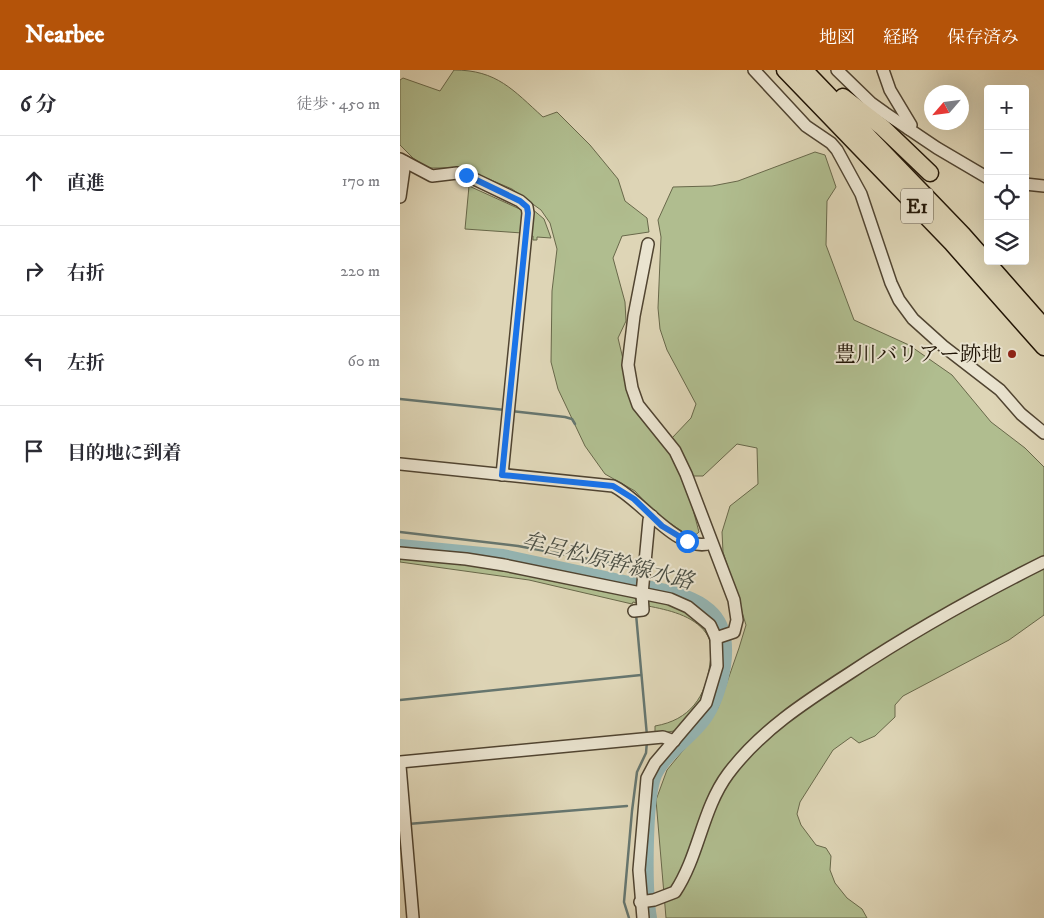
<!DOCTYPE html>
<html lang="ja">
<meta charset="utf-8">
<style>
body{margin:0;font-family:"IM FELL DW Pica","Noto Serif JP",serif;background:#f2f2f3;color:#2b2b33}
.controls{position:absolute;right:15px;top:15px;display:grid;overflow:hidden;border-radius:5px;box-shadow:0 5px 20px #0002}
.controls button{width:45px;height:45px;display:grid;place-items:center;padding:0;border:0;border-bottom:1px solid #e1e1e2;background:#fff;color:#2b2b33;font:25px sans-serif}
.compass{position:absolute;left:524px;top:15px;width:45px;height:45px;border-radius:50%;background:#fff;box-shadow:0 5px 20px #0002;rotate:242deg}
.stop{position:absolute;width:15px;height:15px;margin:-11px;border:4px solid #1a73e8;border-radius:50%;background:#fff}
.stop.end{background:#1a73e8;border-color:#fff;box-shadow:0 1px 5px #0008}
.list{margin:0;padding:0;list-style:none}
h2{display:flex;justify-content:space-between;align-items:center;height:65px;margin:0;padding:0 20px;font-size:21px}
h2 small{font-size:16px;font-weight:400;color:#7c7c81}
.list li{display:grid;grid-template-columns:32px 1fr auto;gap:15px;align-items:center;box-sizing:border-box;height:90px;padding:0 20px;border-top:1px solid #e1e1e2}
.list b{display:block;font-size:19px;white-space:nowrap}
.list em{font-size:16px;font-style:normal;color:#7c7c81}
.icon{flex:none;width:28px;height:28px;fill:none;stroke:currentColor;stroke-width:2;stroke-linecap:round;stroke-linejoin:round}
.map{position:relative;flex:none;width:644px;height:848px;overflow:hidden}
header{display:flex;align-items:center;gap:30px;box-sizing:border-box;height:70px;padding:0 25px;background:#b45309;color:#fff}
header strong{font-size:24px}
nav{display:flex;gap:28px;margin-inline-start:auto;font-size:18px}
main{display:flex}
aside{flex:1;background:#fff}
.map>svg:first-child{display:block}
.green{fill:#b0bd8f;stroke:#68684a}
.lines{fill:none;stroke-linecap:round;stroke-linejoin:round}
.stream{stroke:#66766f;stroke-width:2.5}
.river{stroke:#95b7b6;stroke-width:14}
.minor-casing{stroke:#504431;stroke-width:14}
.highway-casing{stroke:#201405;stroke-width:19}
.minor{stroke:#eae4d0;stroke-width:11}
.highway{stroke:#ded5b6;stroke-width:16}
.route{stroke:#1a73e8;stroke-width:6}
.poi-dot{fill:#8f2418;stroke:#eae4d0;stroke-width:2}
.labels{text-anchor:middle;stroke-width:4;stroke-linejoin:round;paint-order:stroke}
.shield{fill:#eae4d0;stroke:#5d5242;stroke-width:1}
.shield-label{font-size:20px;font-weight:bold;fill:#201405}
.poi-label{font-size:21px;fill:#201405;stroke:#eae4d0;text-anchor:end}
.water-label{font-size:22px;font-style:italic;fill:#494d43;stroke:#eae4d0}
</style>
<header>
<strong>Nearbee</strong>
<nav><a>地図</a><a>経路</a><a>保存済み</a></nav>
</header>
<main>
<aside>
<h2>6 分<small>徒歩 · 450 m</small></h2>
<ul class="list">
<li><svg class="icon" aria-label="ahead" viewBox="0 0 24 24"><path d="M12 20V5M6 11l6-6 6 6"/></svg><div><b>直進</b></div><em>170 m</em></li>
<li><svg class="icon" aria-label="right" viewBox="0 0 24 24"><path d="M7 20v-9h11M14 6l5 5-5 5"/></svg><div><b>右折</b></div><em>220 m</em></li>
<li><svg class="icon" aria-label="left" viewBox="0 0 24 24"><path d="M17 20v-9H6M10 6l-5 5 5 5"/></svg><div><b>左折</b></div><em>60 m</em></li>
<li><svg class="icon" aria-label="arrive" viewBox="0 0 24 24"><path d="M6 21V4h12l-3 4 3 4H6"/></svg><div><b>目的地に到着</b></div></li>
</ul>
</aside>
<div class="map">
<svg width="644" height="848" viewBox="0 0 644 848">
<rect width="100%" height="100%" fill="#ded5b6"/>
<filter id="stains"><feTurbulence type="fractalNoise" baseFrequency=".004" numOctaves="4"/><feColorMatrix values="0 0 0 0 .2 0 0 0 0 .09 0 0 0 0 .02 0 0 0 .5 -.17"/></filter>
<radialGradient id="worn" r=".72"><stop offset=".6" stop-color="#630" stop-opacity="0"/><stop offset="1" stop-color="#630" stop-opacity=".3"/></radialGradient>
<g class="green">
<path d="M 54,0 C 97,0 113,20 143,47 L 157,42 L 190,75 L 218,109 L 225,131 L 247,148 L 249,162 L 222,166 L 213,188 L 225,232 L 226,251 L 218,268 L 232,327 L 269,379 L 284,406 L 299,462 L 292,468 L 255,443 L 235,421 L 205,404 L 185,376 L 158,319 L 151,292 L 152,221 L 157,179 L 150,153 L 141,140 L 112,119 L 70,101 L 56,98 L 28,98 L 13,88 L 0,75 L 0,10 L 3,8 L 40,21 Z"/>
<path d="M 415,82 L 425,85 L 436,117 L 427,131 L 426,175 L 454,250 L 509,275 L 552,305 L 591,352 L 625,378 L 644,397 L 644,545 L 609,570 L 503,626 L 495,635 L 495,647 L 475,666 L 459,673 L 451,667 L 433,680 L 400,732 L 397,744 L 401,755 L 416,775 L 426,778 L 431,786 L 430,800 L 435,813 L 447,828 L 462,839 L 467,848 L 266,848 L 256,730 L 267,700 L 318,638 L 339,578 L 346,555 L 323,482 L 322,462 L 330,436 L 358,414 L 357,378 L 337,374 L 303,406 L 291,406 L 272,368 L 291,348 L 296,334 L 267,280 L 260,259 L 258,238 L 261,167 L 258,150 L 273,117 L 312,116 L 338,111 Z"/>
<path d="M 69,116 L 124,141 L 122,163 L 65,159 Z"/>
<path d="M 131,138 L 144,149 L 151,168 L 137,167 L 137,170 L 133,170 L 133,166 L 128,166 Z"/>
<path d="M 0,485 C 80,494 158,508 235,528 L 237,533 L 233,532 L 232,534 L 129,510 L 0,492 Z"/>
<path d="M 246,528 C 275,534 288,542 310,560 L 314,593 L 300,635 L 282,657 L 274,661 L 255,664 L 255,656 C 290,650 306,627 310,593 C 312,582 312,572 306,563 C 293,545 268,540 248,536 Z"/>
</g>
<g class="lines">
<g class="stream">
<path d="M 0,329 L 105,340"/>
<path d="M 111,341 L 165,347 L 172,349 L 175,354"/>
<path d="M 0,462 L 118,476 L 237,498"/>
<path d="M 236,544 L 247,666"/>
<path d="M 0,630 L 241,605"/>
<path d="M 8,754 L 227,736"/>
<path d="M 229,848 L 224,832 L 232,741 L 237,702 L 246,683 L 247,671"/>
</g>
<path class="river" d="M 0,476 L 103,486 L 266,521 C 284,526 300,530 313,544 C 336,569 322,623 305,648 C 291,668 266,682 255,705 C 245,729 245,821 250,848"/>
<defs>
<g id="minor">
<path d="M 354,0 L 406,56 L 431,73 L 437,80 L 461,124 L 491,213 L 499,230 L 513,249 L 543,276 L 600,320 L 621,344 L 644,363"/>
<path d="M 437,0 L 471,33 L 485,43 L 537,78 L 588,108"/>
<path d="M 483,0 L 490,20 L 511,55 L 509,59"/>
<path d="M 0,89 L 32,106 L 57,103 L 66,105 L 120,131 L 127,137 L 128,143 L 102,405"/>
<path d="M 625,114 L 644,116"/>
<path d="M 0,127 L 5,92"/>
<path d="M 248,174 L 234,246 L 228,295 L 232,318 L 238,335 L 275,381 L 286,404 L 334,530 L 337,550 L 334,562 L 316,568"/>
<path d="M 0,394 L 213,416 C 240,428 279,485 311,473"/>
<path d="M 0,483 L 66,489 L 104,495 L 270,529 L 288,537 L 310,555 L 316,568 L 317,596 L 306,633 L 255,693 L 247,708 L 239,800 L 243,848"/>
<path d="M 234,541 L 243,540 L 242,524 L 249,450 L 252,446"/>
<path d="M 0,692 L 263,667 L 274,671"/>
<path d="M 0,696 L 13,848"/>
<path d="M 240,832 L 254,830 L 275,822 C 299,786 302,739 328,704 C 360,661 405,632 450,603 C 512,562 578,525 644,492"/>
</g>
<g id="highway">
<path d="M 385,0 L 552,173 L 644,277"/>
<path d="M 404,0 L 562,164 L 644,257"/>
<path d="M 443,27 L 482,57 L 530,103"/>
</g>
</defs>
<use href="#minor" class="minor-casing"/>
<use href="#highway" class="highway-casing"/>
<use href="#minor" class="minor"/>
<use href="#highway" class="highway"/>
</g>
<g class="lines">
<path class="route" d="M 66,105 L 120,131 L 127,137 L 128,143 L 102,405 L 213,416 L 234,429 L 262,456 L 287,471"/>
</g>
<circle class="poi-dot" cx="612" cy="284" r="5"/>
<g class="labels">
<rect class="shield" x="501" y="118.5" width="32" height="35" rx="4"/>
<g class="shield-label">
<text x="517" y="143">E1</text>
</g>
<g class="poi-label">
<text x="602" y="291">豊川バリアー跡地</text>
</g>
<g class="water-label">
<text transform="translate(208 490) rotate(14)" y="8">牟呂松原幹線水路</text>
</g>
</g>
<rect width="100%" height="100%" filter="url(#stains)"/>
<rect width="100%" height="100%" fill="url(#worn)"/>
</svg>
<div class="controls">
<button>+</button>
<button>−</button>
<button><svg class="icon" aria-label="locate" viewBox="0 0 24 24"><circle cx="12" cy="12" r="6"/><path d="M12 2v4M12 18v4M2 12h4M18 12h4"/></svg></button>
<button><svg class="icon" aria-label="layers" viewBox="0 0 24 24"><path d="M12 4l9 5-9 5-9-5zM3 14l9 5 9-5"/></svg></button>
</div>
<svg class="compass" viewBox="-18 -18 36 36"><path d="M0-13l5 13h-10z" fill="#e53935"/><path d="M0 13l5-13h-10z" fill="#7c7c81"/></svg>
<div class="stop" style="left:287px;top:471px"></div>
<div class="stop end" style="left:66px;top:105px"></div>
</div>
</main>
